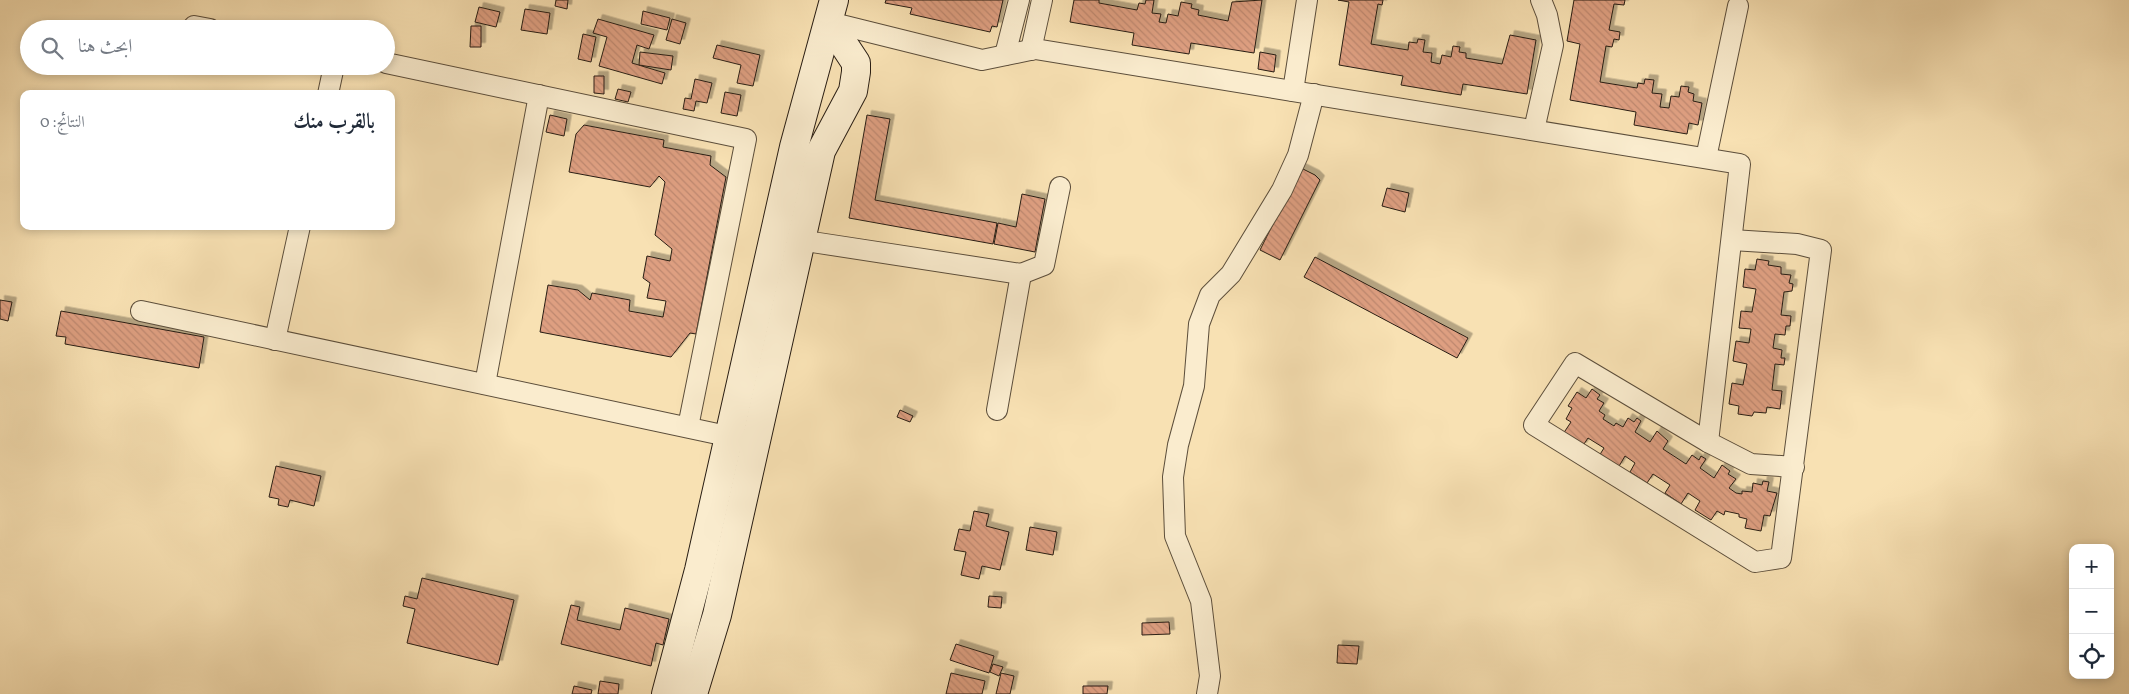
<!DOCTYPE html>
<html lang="ar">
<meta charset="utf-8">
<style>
body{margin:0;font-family:Vollkorn,Amiri,serif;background:#f2f2f3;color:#1f2937;direction:rtl}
.controls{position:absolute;right:15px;bottom:15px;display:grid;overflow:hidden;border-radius:10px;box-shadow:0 2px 8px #0003}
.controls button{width:45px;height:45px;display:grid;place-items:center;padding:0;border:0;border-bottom:1px solid #e0e1e3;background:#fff;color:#1f2937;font:25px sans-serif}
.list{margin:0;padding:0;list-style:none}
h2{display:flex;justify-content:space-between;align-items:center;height:65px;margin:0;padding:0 20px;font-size:21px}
h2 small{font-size:16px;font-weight:400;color:#747a83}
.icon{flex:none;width:28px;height:28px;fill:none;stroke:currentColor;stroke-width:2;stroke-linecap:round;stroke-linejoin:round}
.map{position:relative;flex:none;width:2129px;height:694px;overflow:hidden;direction:ltr}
.search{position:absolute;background:#fff;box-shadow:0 2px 8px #0003;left:20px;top:20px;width:375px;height:55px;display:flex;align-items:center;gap:12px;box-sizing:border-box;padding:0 18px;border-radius:28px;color:#747a83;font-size:19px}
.panel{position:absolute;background:#fff;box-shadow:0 2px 8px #0003;left:20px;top:90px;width:375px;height:140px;border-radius:10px;direction:rtl}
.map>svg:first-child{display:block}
.building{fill:url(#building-back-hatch);stroke:#281d13;filter:url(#shadow)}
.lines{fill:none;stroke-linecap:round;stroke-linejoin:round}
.street-casing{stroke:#5c4e3b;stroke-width:22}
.secondary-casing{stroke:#281d13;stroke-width:30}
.street{stroke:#faecce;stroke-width:20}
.secondary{stroke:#faecce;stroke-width:28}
</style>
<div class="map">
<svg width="2129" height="694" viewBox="0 0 2129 694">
<defs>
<pattern id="building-back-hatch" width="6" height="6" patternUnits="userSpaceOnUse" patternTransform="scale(1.25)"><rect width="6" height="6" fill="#de9f81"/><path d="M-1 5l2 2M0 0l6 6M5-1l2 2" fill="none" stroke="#be886f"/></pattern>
<filter id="shadow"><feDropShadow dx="4.5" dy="-4.5" stdDeviation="0" flood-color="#0004"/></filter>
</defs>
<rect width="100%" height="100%" fill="#f8e1b3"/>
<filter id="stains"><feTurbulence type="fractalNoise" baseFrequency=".004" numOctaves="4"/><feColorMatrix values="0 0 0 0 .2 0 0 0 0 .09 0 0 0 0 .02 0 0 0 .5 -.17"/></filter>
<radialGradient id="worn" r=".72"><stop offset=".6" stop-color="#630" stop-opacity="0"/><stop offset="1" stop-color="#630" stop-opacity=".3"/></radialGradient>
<g class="building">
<path d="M 556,0 L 568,0 L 567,9 L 555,6 Z"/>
<path d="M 886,0 L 1003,0 L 997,27 L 992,26 L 990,32 L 910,14 L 912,8 L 885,3 Z"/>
<path d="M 1074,0 L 1099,0 L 1099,3 L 1137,10 L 1139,3 L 1145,4 L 1146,0 L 1154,0 L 1152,13 L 1161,14 L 1159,22 L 1166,23 L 1168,14 L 1178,16 L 1181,2 L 1192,4 L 1191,8 L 1199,10 L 1198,15 L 1228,21 L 1232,2 L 1262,0 L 1254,53 L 1191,43 L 1189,54 L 1132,45 L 1134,33 L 1070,22 Z"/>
<path d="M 1338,0 L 1383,0 L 1382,5 L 1378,4 L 1371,44 L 1408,50 L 1409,42 L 1417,43 L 1418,39 L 1425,40 L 1423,52 L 1432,53 L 1431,62 L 1440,64 L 1442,55 L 1451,57 L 1453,46 L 1460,47 L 1459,52 L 1466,53 L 1466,58 L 1502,64 L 1510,35 L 1536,40 L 1527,94 L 1463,84 L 1461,95 L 1401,85 L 1403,76 L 1339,65 L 1349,2 Z"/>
<path d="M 1574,0 L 1625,0 L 1624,5 L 1614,4 L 1609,30 L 1620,32 L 1619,40 L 1614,39 L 1612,47 L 1606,46 L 1600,82 L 1637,88 L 1638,83 L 1644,84 L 1645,79 L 1654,80 L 1652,93 L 1662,94 L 1660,107 L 1669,108 L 1671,96 L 1679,97 L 1681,86 L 1689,87 L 1688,92 L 1694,94 L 1693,101 L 1702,103 L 1698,125 L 1689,123 L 1687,134 L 1634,125 L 1636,112 L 1570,100 L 1580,44 L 1567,41 Z"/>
<path d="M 479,7 L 500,12 L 496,27 L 475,22 Z"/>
<path d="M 525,9 L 550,13 L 547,34 L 521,30 Z"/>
<path d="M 643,11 L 670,18 L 667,30 L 641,24 Z"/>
<path d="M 598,19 L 654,35 L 649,49 L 637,45 L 632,63 L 665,73 L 662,84 L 599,66 L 607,37 L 593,33 Z"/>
<path d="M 672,19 L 686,23 L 680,44 L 666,40 Z"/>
<path d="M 471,26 L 481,26 L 481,47 L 470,47 Z"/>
<path d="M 583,34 L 596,37 L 591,62 L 578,59 Z"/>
<path d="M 717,45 L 760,55 L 753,86 L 737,83 L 741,65 L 713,58 Z"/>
<path d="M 640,52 L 673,56 L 671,70 L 639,65 Z"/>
<path d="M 1260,52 L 1276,55 L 1274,72 L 1258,69 Z"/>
<path d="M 594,76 L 604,76 L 604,94 L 594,93 Z"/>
<path d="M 695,79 L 712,83 L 707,103 L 696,101 L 694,111 L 683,109 L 685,98 L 691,99 Z"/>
<path d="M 618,89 L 631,92 L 628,102 L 615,99 Z"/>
<path d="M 725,92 L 741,95 L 737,116 L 721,113 Z"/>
<path d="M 550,115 L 567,119 L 564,136 L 546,132 Z"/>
<path d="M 867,115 L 890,119 L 875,200 L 997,223 L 993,244 L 849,218 Z"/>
<path d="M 584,125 L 664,140 L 663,147 L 711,156 L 710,165 L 726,177 L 696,334 L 690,333 L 671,357 L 540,332 L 548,285 L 578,290 L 590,300 L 592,293 L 630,300 L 629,311 L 663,317 L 666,301 L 647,298 L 650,283 L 643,278 L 647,256 L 670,261 L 672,249 L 655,235 L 665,182 L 659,176 L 650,187 L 569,172 L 576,134 Z"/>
<path d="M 1301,168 L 1315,175 L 1320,180 L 1280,260 L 1260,250 Z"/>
<path d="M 1387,188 L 1409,193 L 1405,212 L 1382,206 Z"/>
<path d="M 1022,194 L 1045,199 L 1035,252 L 994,244 L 998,223 L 1016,227 Z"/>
<path d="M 1315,257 L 1468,338 L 1457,358 L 1304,277 Z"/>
<path d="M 1757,259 L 1769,261 L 1768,265 L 1781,267 L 1781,274 L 1791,275 L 1789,283 L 1793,284 L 1792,291 L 1784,292 L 1781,315 L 1791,316 L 1790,326 L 1786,326 L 1785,335 L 1775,334 L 1773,348 L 1782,350 L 1781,358 L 1785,358 L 1784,365 L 1775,364 L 1772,390 L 1782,391 L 1780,409 L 1767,407 L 1766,413 L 1754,412 L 1752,416 L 1738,414 L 1739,406 L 1729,404 L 1732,383 L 1743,385 L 1747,364 L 1733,361 L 1736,341 L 1749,343 L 1751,329 L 1739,328 L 1741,311 L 1752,312 L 1756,289 L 1743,287 L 1745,269 L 1755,270 Z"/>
<path d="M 0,300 L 12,302 L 8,321 L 0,319 Z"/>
<path d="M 61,311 L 204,337 L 199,368 L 65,344 L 66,337 L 56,336 Z"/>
<path d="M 1592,389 L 1600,395 L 1597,399 L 1604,403 L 1599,411 L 1605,415 L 1603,419 L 1614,426 L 1616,423 L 1623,427 L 1628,418 L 1634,422 L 1637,418 L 1641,421 L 1635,432 L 1650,442 L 1657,431 L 1668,441 L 1663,449 L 1686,464 L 1692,455 L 1699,460 L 1701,456 L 1706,459 L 1700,468 L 1714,478 L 1722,465 L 1730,471 L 1728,474 L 1736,479 L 1729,488 L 1736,493 L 1742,494 L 1742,491 L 1752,492 L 1753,483 L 1762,485 L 1763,481 L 1769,482 L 1767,491 L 1777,493 L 1770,516 L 1764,515 L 1761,531 L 1745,528 L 1747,519 L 1739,517 L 1739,514 L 1725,511 L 1724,515 L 1717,511 L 1711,520 L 1695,510 L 1700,501 L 1688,493 L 1681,504 L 1665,493 L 1670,485 L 1653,474 L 1647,483 L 1630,472 L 1635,463 L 1625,456 L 1618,468 L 1599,456 L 1604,448 L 1588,438 L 1582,447 L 1563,434 L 1571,422 L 1566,419 L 1572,408 L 1568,406 L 1577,392 L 1586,398 Z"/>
<path d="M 900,410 L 913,416 L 910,422 L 897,417 Z"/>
<path d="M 276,466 L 321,476 L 314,506 L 290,500 L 288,507 L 278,505 L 279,499 L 269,497 Z"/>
<path d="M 974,511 L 989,514 L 986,526 L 1009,532 L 1000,570 L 982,566 L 979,579 L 961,575 L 966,552 L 954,550 L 959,529 L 970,531 Z"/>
<path d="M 1030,527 L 1057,532 L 1053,555 L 1026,550 Z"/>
<path d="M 422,578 L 514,600 L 498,665 L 407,643 L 415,609 L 403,606 L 405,596 L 417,599 Z"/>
<path d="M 989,596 L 1002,597 L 1001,608 L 988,607 Z"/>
<path d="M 571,605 L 580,607 L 577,620 L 620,630 L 625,608 L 669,619 L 663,645 L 656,643 L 651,666 L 561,644 Z"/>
<path d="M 1169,622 L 1170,634 L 1142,635 L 1142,623 Z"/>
<path d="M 956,644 L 994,656 L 989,673 L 950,660 Z"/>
<path d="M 1338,645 L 1359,646 L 1357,664 L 1337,663 Z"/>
<path d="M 993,664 L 1003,667 L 999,676 L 990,672 Z"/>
<path d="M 951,673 L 985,681 L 982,694 L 946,694 Z"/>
<path d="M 1001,673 L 1014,676 L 1010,694 L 996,694 Z"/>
<path d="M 600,681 L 619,684 L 618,694 L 598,694 Z"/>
<path d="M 574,686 L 592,690 L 591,694 L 572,694 Z"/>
<path d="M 1083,686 L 1108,686 L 1107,694 L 1083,694 Z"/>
</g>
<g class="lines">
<defs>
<g id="street">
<path d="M 829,22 L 982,60 L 1035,49 L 1740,164 L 1708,442"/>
<path d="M 194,26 L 210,29"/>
<path d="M 1031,50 L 1042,0"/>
<path d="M 1005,55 L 1019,0"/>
<path d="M 386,63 L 746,139 L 688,427"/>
<path d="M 1293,91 L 1307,0"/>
<path d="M 328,94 L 334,66"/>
<path d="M 1534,130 L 1553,45 L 1547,15 L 1541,0"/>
<path d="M 1706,158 L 1738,6"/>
<path d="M 799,240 L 1021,274 L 997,410"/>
<path d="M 1732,240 L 1797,244 L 1821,250 L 1781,558 L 1755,562 L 1534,425 L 1575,363 L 1708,442 L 1751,464 L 1794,467"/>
<path d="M 1021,274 L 1044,265 L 1060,187"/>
<path d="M 141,311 L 741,439"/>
<path d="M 275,340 L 300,226"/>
<path d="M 485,384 L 539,95"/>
<path d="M 1207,694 L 1210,676 L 1201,601 L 1175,536 L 1173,477 L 1178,445 L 1194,386 L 1199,324 L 1210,295 L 1231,274 L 1282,190 L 1298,155 L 1314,94"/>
</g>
<g id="secondary">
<path d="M 666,694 L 699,570 L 794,147 L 834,0"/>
<path d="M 693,694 L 717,615 L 821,151 L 853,91 L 856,72 L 856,63 L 829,22"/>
</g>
</defs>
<use href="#street" class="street-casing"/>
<use href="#secondary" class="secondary-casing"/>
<use href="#street" class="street"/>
<use href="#secondary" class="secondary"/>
</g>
<rect width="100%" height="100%" filter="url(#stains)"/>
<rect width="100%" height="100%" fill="url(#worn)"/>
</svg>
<div class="controls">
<button>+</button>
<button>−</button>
<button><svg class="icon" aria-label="locate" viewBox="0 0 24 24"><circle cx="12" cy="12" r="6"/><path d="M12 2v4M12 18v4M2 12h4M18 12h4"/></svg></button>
</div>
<div class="search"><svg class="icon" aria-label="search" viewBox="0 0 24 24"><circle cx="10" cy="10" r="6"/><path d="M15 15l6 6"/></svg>ابحث هنا</div>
<section class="panel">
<h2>بالقرب منك<small>النتائج: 0</small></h2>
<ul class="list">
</ul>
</section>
</div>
